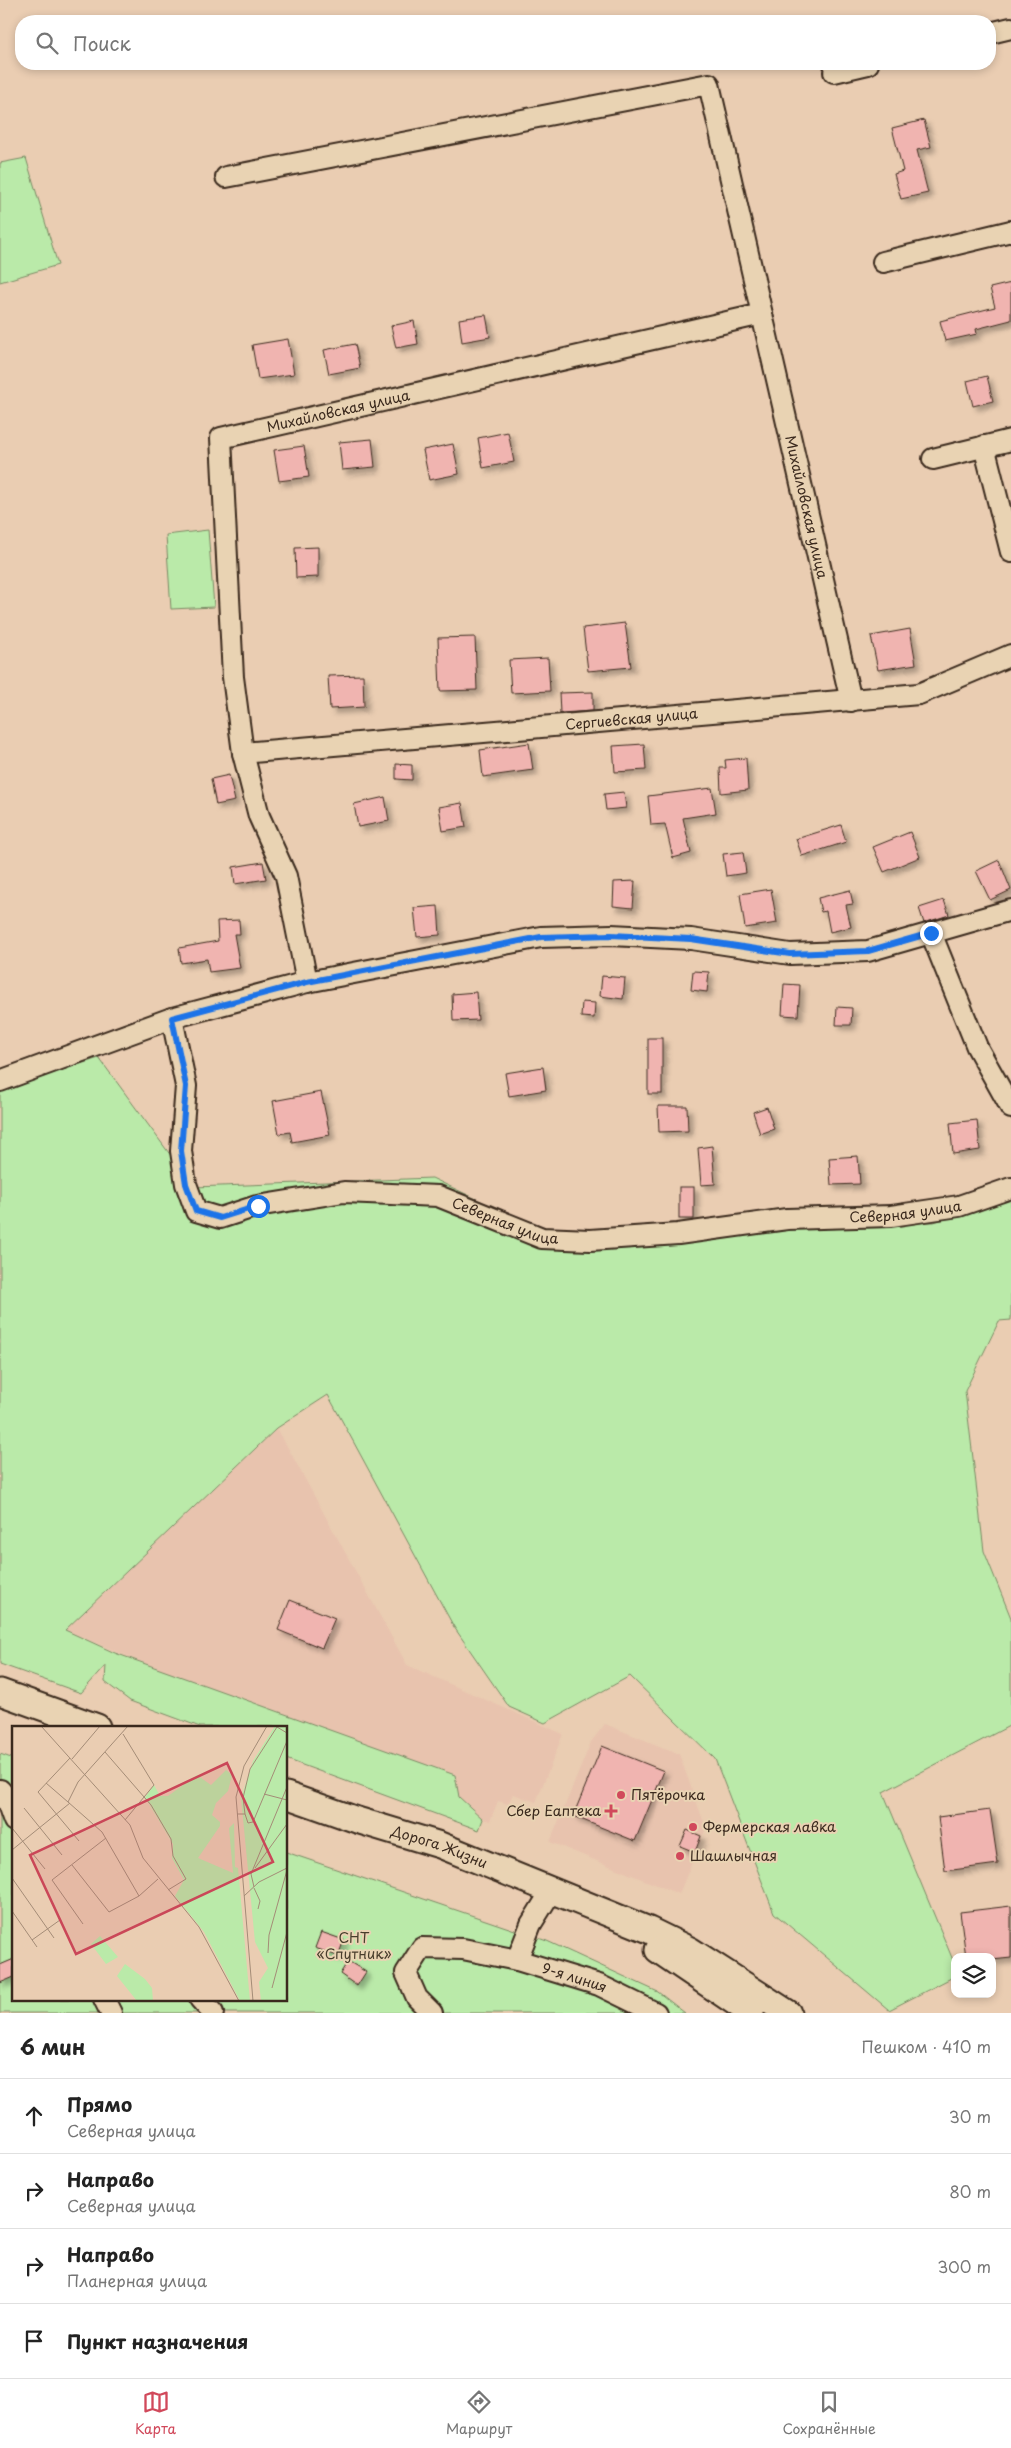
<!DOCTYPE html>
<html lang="ru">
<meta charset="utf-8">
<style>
body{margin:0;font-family:"Playpen Sans",sans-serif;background:#f2f2f2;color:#222}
.controls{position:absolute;right:15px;bottom:15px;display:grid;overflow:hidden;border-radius:10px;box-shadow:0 2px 8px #0003}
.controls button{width:45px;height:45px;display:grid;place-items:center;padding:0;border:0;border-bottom:1px solid #e0e0e0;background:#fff;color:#222;font:25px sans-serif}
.stop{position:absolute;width:15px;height:15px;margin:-11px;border:4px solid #1a73e8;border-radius:50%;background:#fff}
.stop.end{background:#1a73e8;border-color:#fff;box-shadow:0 1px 5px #0008}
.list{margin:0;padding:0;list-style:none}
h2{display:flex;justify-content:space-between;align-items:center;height:65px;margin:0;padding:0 20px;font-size:21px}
h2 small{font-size:16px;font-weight:400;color:#767676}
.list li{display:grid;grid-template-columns:32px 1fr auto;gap:15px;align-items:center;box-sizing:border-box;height:75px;padding:0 20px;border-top:1px solid #e0e0e0}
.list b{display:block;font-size:19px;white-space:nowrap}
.list p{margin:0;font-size:16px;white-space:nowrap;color:#767676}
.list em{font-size:16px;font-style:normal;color:#767676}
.icon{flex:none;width:28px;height:28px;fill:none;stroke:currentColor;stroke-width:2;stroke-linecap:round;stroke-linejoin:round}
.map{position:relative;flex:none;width:1011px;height:2013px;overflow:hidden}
.search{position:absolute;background:#fff;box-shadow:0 2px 8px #0003;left:15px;right:15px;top:15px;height:55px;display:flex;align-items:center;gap:12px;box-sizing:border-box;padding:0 18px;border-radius:20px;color:#767676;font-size:19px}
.sheet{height:365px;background:#fff}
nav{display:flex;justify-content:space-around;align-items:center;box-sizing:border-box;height:70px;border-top:1px solid #e0e0e0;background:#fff;font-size:14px;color:#767676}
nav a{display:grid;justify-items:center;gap:2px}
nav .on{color:#d1495b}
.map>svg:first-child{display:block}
.built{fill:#e8c3ae}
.green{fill:#baeaa9;stroke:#7a8a64}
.building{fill:#f0b4b0;stroke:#3b2a1e;filter:url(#shadow)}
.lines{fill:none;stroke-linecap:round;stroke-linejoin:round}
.minor-casing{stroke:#3b2a1e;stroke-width:24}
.major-casing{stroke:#3b2a1e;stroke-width:29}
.minor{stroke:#e9d3b3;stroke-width:20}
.major{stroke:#e9d3b3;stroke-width:25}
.route{stroke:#1a73e8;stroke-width:6}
.poi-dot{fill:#d1495b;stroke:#e9d3b3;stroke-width:2}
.labels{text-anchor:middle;stroke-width:4;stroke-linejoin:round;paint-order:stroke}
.street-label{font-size:14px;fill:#3b2a1e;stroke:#e9d3b3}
.poi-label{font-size:14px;fill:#3b2a1e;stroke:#e9d3b3;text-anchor:start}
.park-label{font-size:14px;fill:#483d2c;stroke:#e9d3b3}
.inset-road{fill:none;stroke:#a48c77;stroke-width:1}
.view{fill:#ca4758;fill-opacity:0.15;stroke:#ca4758;stroke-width:2.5}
.inset-edge{fill:none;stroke:#3b2a1e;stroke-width:2.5}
</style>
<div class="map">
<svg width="1011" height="2013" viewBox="0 0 1011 2013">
<defs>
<filter id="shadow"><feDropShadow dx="4.5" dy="4.5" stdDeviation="2.5" flood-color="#0004"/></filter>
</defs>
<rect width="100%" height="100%" fill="#eacdb2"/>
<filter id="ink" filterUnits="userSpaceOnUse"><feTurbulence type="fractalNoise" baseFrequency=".02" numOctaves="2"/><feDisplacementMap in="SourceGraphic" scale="10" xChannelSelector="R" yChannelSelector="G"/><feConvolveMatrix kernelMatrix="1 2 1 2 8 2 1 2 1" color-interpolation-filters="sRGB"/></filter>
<g filter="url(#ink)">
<g class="built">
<path d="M 277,1428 L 407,1665 L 563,1734 L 536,1802 L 513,1794 L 508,1804 L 498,1801 L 490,1821 L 483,1819 L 459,1797 L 65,1630 Z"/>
<path d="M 605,1724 L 679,1754 L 706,1828 L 679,1894 L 550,1842 L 591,1742 Z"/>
</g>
<g class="green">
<path d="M 26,158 L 58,265 L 0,282 L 0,163 Z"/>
<path d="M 208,530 L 214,607 L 171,609 L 166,535 Z"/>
<path d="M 99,1058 L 194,1187 L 432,1178 L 504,1212 L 498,1227 L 538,1242 L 794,1225 L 934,1222 L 1011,1198 L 1011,1320 L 999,1321 L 965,1391 L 984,1551 L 1011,1618 L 1011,1725 L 883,1792 L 955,1965 L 955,1976 L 889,2010 L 774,1913 L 715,1759 L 630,1676 L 545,1723 L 509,1707 L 454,1627 L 328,1395 L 277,1428 L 65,1630 L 115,1653 L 455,1775 L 459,1797 L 483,1819 L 479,1830 L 286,1759 L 286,1727 L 200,1727 L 130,1701 L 105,1682 L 106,1665 L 81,1693 L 0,1664 L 0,1090 Z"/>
<path d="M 0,1754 L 14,1759 L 14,1999 L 286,1999 L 286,1852 L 547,1941 L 658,1992 L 685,2013 L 0,2013 Z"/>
</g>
<g class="building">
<path d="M 924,120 L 931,147 L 917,150 L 928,193 L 901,199 L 894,174 L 903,171 L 892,128 Z"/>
<path d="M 1011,283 L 1011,320 L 976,329 L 977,334 L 945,341 L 940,321 L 995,307 L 990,288 Z"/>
<path d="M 486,315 L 490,337 L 462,342 L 459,319 Z"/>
<path d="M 414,321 L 418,344 L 396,348 L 391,326 Z"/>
<path d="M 288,339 L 294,374 L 258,379 L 252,345 Z"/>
<path d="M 355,344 L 360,368 L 329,374 L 324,350 Z"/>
<path d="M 987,376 L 993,401 L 973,406 L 967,381 Z"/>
<path d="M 508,432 L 514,462 L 483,468 L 478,438 Z"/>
<path d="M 372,439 L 375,467 L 342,470 L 339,442 Z"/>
<path d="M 453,444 L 459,474 L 429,480 L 423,450 Z"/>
<path d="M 304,446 L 309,477 L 279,481 L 274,450 Z"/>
<path d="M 318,547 L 318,577 L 296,578 L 295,548 Z"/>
<path d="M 625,623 L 631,667 L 588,671 L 583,628 Z"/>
<path d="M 910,629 L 916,664 L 878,670 L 871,636 Z"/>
<path d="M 475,637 L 477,690 L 440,691 L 438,638 Z"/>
<path d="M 548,658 L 550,691 L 511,693 L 509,660 Z"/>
<path d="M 363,675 L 364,707 L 330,709 L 328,676 Z"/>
<path d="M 593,692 L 593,711 L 560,713 L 559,693 Z"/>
<path d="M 529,743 L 533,770 L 483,777 L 480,750 Z"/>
<path d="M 644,744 L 646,770 L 615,772 L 613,746 Z"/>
<path d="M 746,758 L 748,790 L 721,793 L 720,768 L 726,768 L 725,760 Z"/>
<path d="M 396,764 L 412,765 L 412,780 L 396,779 Z"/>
<path d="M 229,775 L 235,801 L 216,805 L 211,779 Z"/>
<path d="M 712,788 L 716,813 L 683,818 L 691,853 L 673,858 L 665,824 L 651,825 L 648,796 Z"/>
<path d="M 624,792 L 626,808 L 606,810 L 604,794 Z"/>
<path d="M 385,797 L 389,821 L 358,827 L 354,804 Z"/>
<path d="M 462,803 L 466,827 L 443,831 L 439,807 Z"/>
<path d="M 841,825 L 846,842 L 802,856 L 796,839 Z"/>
<path d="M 910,832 L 920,857 L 884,872 L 873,847 Z"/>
<path d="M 743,852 L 746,873 L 726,876 L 723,854 Z"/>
<path d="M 999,860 L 1011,890 L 990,900 L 976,871 Z"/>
<path d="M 263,862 L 266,879 L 235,884 L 233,867 Z"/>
<path d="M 635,881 L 633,908 L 613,906 L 614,882 Z"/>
<path d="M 771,889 L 777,923 L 745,928 L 740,894 Z"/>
<path d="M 850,890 L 853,904 L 846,905 L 851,927 L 830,932 L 826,911 L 821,912 L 818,898 Z"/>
<path d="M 944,900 L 949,915 L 924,923 L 919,908 Z"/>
<path d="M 438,906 L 440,935 L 417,937 L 414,908 Z"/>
<path d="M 239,920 L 240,934 L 234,934 L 240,968 L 209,972 L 207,959 L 181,963 L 179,948 L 218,941 L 217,921 Z"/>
<path d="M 693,971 L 709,972 L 707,992 L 691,990 Z"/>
<path d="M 602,976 L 625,978 L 623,999 L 600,996 Z"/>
<path d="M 784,984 L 800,985 L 798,1016 L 782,1015 Z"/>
<path d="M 476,992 L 478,1020 L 453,1021 L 452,994 Z"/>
<path d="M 582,1002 L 595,1003 L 594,1018 L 581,1017 Z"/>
<path d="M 837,1007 L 852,1008 L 851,1025 L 836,1025 Z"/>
<rect x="648" y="1038" width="14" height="56"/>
<path d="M 543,1067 L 546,1090 L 509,1096 L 505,1073 Z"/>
<path d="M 321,1092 L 330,1135 L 292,1142 L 290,1132 L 279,1134 L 273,1101 Z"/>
<path d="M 658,1106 L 687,1106 L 688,1131 L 659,1132 Z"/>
<path d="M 767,1107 L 774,1129 L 760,1134 L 753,1112 Z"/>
<path d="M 977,1120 L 980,1150 L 953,1154 L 950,1123 Z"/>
<path d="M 712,1146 L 715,1184 L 701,1185 L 698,1148 Z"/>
<path d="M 858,1156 L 860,1184 L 831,1185 L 829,1158 Z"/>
<rect x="679" y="1187" width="15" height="32"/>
<path d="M 290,1600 L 335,1618 L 322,1648 L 278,1630 Z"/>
<path d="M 602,1746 L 664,1771 L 635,1841 L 573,1816 Z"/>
<path d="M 990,1810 L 998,1864 L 945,1871 L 938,1817 Z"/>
<path d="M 687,1830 L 701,1836 L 695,1852 L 680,1846 Z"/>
<path d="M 1011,1906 L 1011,1958 L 992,1960 L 992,1957 L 966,1957 L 960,1912 Z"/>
<path d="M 321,1932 L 344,1940 L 338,1956 L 315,1948 Z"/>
<path d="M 14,1959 L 14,1977 L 0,1983 L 0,1965 Z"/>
<path d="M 348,1961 L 366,1972 L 357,1986 L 340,1974 Z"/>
</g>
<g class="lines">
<defs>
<g id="minor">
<path d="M 990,33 L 1011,28"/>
<path d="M 834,72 L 868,64"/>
<path id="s1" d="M 226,177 L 709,84 L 851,701"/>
<path d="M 883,262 L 1011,231"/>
<path d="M 984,446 L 1011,552"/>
<path d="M 933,459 L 1011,440"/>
<path id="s2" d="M 243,753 L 919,694 L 1011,655"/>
<path d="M 931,933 L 977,1047 L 1011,1108"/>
<path id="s3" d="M 307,982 L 286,876 L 259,816 L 243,753 L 233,677 L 221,438 L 762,314"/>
<path id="s4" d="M 172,1018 L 186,1086 L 181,1151 L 186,1184 L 196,1211 L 220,1218 L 257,1206 L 344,1192 L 438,1196 L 542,1238 L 590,1240 L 678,1234 L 787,1219 L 891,1216 L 959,1206 L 1011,1188"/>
<path d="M 0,1081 L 172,1018 L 307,982 L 541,937 L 611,935 L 691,939 L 790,954 L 868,951 L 1011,910"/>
<path d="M 0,1790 L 5,1796 L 14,1821"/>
<path id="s5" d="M 517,1960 L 599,1985 L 656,2013"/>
<path d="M 104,1999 L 111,2013"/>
<path d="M 200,1999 L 213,2013"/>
<path d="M 432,2013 L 417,1998 L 406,1973 L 422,1948 L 463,1949 L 517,1960 L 531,1924 L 552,1890"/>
</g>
<g id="major">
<path d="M 0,1692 L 97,1727"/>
<path id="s6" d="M 286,1795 L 357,1820 L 440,1845 L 649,1930 L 690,1950 L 788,2013"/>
<path d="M 658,1950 L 751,2013"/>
</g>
</defs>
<use href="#minor" class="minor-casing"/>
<use href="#major" class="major-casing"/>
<use href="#minor" class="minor"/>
<use href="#major" class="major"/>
</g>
</g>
<g class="lines" filter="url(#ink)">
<path class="route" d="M 258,1206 L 220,1218 L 196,1211 L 186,1184 L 181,1151 L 186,1086 L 172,1018 L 307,982 L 541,937 L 611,935 L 691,939 L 790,954 L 868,951 L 931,933"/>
</g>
<g class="poi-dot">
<circle cx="621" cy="1795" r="5"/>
<path d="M608.5 1803.5h5v5h5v5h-5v5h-5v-5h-5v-5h5z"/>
<circle cx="693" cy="1827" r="5"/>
<circle cx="680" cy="1856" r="5"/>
</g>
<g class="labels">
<g class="street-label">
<text dy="5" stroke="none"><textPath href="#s3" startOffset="675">Михайловская улица</textPath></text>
<text dy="5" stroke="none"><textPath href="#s1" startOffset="926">Михайловская улица</textPath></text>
<text dy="5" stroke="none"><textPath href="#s2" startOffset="390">Сергиевская улица</textPath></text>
<text dy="5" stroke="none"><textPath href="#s4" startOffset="920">Северная улица</textPath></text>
<text dy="5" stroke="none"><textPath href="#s4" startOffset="515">Северная улица</textPath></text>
<text dy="5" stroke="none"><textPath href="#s6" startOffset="162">Дорога Жизни</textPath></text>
<text dy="5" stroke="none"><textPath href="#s5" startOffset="60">9-я линия</textPath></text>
</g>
<g class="poi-label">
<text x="631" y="1800">Пятёрочка</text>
<text x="601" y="1816" text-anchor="end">Сбер Еаптека</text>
<text x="703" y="1832">Фермерская лавка</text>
<text x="690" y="1861">Шашлычная</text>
</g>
<g class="park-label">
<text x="354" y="1943">СНТ<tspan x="354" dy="16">«Спутник»</tspan></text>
</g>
</g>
<g transform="translate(12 1726)">
<rect width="275" height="275" fill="#eacdb2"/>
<path d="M 263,0 L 275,0 L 275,275 L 249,275 L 247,256 L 256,242 L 243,216 L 229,72 L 241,35 ZM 214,44 L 220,49 L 216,65 L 204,77 L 200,89 L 208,96 L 208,100 L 186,132 L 221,147 L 217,102 L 222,97 L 223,141 L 226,142 L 238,275 L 228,275 L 192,206 L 163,170 L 172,154 L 160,132 L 161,118 L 133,71 L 142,59 L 148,70 L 156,70 L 185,49 L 199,59 ZM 88,210 L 106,231 L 94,238 L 79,218 ZM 113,238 L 133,253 L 140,262 L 141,275 L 125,275 L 105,250 Z" fill="#baeaa9"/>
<path class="inset-road" d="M 29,0 L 118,99 L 131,132 L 187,201 L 227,275M 116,0 L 66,56 L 56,76 L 90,106 L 127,170M 111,8 L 142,59 L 113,94M 93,26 L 139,79 L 159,113 L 161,130 L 174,153 L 156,164M 58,32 L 26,66 L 67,115M 60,33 L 88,0M 34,57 L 56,76M 252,68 L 275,74M 12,82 L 50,129M 225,88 L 233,88 L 236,97 L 241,96 L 275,15M 233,88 L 231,72 L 238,43 L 265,1 L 275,7M 0,102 L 33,143M 0,124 L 58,77M 60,139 L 97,186 L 127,170 L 146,153M 243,142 L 275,98M 0,152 L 42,212M 242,161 L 239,148 L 275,61M 242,162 L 248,175 L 246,183M 232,170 L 247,156 L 275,142M 0,185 L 25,221M 71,198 L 40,154 L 94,112M 20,214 L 48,194M 256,227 L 257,209 L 275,144M 260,262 L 275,206M 241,275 L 224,71 L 232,40 L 255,0"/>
<path class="view" d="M 215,37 L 261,136 L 64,228 L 18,129 Z"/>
<rect width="275" height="275" class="inset-edge"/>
</g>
</svg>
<div class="controls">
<button><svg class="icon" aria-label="layers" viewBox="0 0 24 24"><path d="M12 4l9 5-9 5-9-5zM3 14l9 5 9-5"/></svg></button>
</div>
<div class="stop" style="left:258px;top:1206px"></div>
<div class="stop end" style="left:931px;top:933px"></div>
<div class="search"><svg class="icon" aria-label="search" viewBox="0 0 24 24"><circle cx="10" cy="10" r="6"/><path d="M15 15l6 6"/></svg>Поиск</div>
</div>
<section class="sheet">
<h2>6 мин<small>Пешком · 410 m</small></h2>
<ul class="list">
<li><svg class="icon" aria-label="ahead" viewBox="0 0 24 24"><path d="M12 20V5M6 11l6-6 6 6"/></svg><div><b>Прямо</b><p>Северная улица</p></div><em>30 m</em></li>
<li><svg class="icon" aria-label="right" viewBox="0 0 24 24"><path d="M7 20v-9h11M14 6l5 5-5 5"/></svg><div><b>Направо</b><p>Северная улица</p></div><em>80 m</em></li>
<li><svg class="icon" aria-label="right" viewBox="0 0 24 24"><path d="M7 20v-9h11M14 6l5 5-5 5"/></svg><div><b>Направо</b><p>Планерная улица</p></div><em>300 m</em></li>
<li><svg class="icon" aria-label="arrive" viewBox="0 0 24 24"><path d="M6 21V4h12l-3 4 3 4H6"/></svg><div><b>Пункт назначения</b></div></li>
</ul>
</section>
<nav>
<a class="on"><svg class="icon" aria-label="map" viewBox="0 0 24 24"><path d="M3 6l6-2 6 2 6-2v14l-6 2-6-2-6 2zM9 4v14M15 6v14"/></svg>Карта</a>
<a><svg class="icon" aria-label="directions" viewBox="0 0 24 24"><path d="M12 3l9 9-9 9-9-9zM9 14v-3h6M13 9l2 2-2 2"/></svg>Маршрут</a>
<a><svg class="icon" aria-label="saved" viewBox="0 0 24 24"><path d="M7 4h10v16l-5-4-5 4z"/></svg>Сохранённые</a>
</nav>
